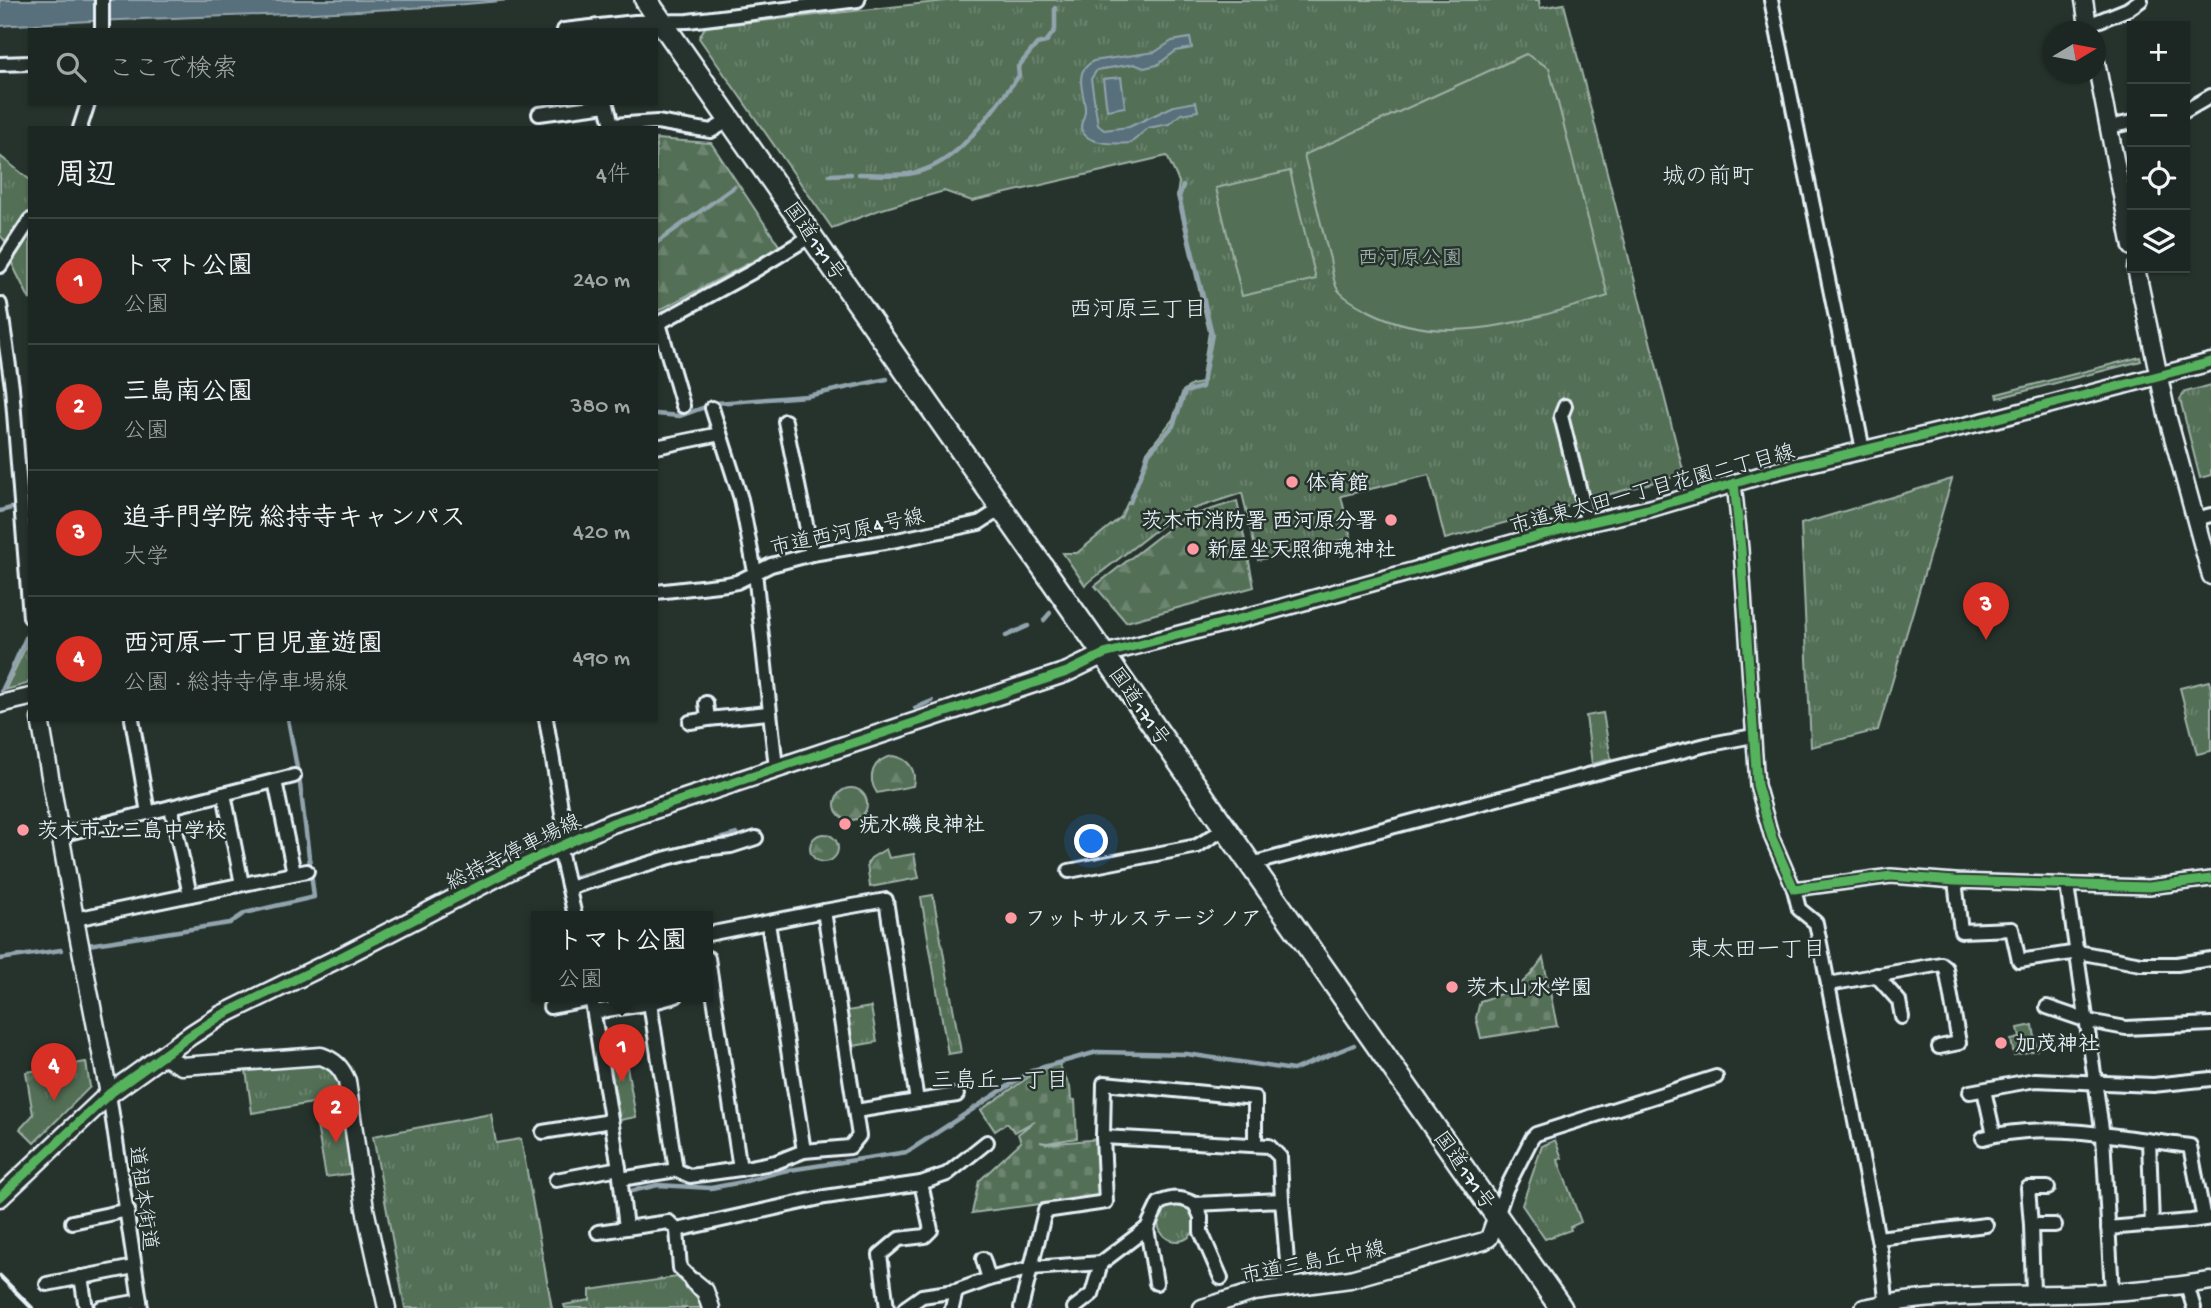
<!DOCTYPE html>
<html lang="ja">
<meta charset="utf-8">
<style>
body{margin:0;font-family:"Gochi Hand","Klee One",sans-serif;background:#252e2a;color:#f1f3f6}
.controls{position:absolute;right:21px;top:21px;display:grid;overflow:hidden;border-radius:0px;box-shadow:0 2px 5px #0004}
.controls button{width:63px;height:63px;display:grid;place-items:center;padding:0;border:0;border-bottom:2px solid #3a4340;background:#1c2622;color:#f1f3f6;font:35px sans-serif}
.compass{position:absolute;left:2043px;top:21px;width:63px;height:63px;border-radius:50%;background:#1c2622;box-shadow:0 2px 5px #0004;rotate:80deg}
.you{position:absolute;left:1092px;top:842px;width:24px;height:24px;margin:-18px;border:5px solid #fff;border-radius:50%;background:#1a73e8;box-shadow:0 0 0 10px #1a73e833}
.badge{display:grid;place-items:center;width:46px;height:46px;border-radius:50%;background:#d93025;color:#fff;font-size:23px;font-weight:700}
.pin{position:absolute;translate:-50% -58px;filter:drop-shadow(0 2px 4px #0008)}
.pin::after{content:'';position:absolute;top:37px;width:24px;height:21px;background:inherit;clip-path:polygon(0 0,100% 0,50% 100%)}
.popup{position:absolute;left:531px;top:911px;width:182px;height:91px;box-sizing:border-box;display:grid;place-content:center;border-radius:0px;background:#1c2622;filter:drop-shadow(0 2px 5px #0005);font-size:23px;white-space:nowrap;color:#a0a5a5}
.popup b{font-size:26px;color:#f1f3f6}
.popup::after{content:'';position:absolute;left:50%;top:100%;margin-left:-14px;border:14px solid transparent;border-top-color:#1c2622}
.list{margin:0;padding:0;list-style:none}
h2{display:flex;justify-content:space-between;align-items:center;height:91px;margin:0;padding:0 28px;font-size:30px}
h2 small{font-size:23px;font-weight:400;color:#a0a5a5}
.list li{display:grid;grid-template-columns:46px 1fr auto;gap:21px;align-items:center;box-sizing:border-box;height:126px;padding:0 28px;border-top:2px solid #3a4340}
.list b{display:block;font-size:26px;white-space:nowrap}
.list p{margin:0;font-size:23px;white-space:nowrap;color:#a0a5a5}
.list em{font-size:23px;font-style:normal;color:#a0a5a5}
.icon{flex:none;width:38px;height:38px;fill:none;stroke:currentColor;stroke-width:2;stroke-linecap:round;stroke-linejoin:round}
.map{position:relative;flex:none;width:2211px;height:1308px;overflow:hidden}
.search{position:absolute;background:#1c2622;box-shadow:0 2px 5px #0004;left:28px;top:28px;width:630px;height:77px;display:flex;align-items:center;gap:18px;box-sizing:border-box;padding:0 24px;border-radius:0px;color:#a0a5a5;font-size:26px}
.panel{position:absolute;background:#1c2622;box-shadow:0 2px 5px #0004;left:28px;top:126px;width:630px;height:595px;border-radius:0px}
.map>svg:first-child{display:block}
.grass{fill:url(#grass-tufts);stroke:#9eb0a7;stroke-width:2}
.forest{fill:url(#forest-firs);stroke:#9eb0a7;stroke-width:2}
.cemetery{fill:url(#cemetery-stones);stroke:#9eb0a7;stroke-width:2}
.garden{fill:#536f56;stroke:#9eb0a7;stroke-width:2}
.water{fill:#58707b;stroke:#92a4ad;stroke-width:2}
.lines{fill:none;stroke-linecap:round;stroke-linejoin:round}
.stream{stroke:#92a4ad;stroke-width:4.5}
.minor-casing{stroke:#e8f1f8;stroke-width:18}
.tertiary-casing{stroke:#e8f1f8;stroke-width:21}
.secondary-casing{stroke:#e8f1f8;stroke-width:23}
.trunk-casing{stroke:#e8f1f8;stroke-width:26}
.minor{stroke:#26332d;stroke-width:12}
.tertiary{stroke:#26332d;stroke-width:16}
.secondary{stroke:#26332d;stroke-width:18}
.trunk{stroke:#26332d;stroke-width:21}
.rail{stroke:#e8f1f8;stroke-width:4.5}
.cycleway-casing{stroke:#26332d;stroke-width:13}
.cycleway{stroke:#56b35d;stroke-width:9}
.poi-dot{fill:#ff9aa2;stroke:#26332d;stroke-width:2.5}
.labels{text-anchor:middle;stroke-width:5;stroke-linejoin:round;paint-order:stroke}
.street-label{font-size:21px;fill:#e8f1f8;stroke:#26332d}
.park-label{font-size:21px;fill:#acbdb7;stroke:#26332d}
.poi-label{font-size:21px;font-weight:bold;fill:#e8f1f8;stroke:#26332d;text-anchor:start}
.neighbourhood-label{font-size:23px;fill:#e8f1f8;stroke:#26332d}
</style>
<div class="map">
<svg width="2211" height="1308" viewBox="0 0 2211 1308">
<defs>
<pattern id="grass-tufts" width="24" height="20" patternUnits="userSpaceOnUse" patternTransform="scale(1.75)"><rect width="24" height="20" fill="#536f56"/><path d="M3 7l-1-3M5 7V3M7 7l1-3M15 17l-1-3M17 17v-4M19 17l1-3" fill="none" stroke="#6c846f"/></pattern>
<pattern id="forest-firs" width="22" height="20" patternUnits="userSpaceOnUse" patternTransform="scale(1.75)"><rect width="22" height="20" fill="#536f56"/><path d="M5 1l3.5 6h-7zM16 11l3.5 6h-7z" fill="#6c846f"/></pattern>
<pattern id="cemetery-stones" width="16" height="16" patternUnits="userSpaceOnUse" patternTransform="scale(1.75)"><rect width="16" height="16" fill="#536f56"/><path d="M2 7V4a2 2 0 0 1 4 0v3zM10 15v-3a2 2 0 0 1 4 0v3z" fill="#6c846f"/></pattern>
</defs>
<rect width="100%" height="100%" fill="#26332d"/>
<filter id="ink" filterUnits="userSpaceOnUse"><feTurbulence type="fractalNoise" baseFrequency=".0143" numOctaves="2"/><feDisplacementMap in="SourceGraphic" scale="14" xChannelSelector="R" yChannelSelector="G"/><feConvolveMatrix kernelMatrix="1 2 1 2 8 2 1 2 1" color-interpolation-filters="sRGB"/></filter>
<g filter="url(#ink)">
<g class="grass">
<path d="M 955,0 L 1539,0 L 1540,8 L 1564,4 L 1684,474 L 1445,539 L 1429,475 L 1341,496 L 1351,538 L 1258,560 L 1242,493 L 1175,515 L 1085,585 L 1063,553 L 1077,553 L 1121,517 L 1128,502 L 1131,503 L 1147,452 L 1173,419 L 1183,391 L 1192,385 L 1201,383 L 1209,332 L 1177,196 L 1179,182 L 1167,156 L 972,201 L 944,191 L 879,210 L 832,228 L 699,38 L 705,27 Z"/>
<path d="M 0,156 L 30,180 L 30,300 L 14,268 L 11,249 L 0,235 Z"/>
<path d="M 2211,385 L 2211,475 L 2200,478 L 2180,399 L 2185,392 Z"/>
<path d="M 1952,479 L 1878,730 L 1811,747 L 1801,524 Z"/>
<path d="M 28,642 L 30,679 L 27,684 L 5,690 Z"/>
<path d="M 2209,681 L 2211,689 L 2211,751 L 2197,754 L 2180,688 Z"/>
<path d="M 1603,713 L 1611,759 L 1592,764 L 1586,716 Z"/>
<path d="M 933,895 L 961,1052 L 948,1054 L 921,897 Z"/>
<path d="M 871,1007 L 877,1042 L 853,1046 L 847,1011 Z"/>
<path d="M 2033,1025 L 2037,1050 L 2014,1055 L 2011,1040 L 2020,1038 L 2018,1028 Z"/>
<path d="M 623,1044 L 636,1117 L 620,1120 L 607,1047 Z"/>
<path d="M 86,1062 L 90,1087 L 34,1143 L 20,1129 L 33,1115 L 26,1072 Z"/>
<path d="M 312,1064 L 323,1065 L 338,1073 L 356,1173 L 326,1177 L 313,1103 L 252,1113 L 246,1070 Z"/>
<path d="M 491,1114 L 496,1143 L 521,1139 L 552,1308 L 405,1308 L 373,1136 Z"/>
<path d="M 1555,1140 L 1562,1158 L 1558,1160 L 1581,1222 L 1570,1227 L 1571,1230 L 1545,1239 L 1522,1205 L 1542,1146 Z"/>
<circle cx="1177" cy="1222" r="19"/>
<path d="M 677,1277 L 698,1295 L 703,1308 L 565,1308 L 564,1305 L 590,1300 L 590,1290 Z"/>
</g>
<g class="forest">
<path d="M 656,139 L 711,143 L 780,247 L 656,312 Z"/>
<path d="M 1237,501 L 1254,587 L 1126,622 L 1095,586 L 1181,519 Z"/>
<path d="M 893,756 C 909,759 917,770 913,786 L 877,793 C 866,777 873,759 893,756 Z"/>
<circle cx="851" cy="804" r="16"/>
<circle cx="824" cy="848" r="14"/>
<path d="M 886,849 L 889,858 L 914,854 L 919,878 L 870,887 L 867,864 L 871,858 Z"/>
</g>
<g class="cemetery">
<path d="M 1543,958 L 1557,1026 L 1481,1038 L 1476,1018 L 1480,1001 C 1512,991 1524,987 1543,958 Z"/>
<path d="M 1059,1064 L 1070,1087 L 1071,1099 L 1075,1100 L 1077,1138 L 1047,1143 L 1040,1142 L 1047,1144 L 1099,1139 L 1100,1196 L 972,1213 L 979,1181 L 1021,1142 L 1018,1134 L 1035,1121 L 1015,1132 L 1007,1123 L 995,1131 L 981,1110 L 1039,1070 Z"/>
</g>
<g class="garden">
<path d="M 1526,54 L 1549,68 L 1608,296 C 1530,319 1446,351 1369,311 C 1359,306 1345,299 1338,290 C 1333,283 1332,268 1330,259 C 1321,225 1313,190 1304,155 Z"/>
<path d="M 1290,171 L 1316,279 L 1242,296 L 1216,188 Z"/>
<path d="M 2140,357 L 2141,361 L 1998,398 L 1997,394 Z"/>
</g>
<g class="water">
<path d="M 0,0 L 509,0 C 339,17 169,15 0,26 Z"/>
<path d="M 1190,38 L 1192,48 L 1176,51 L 1157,65 L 1144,68 L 1134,64 L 1097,70 L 1091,79 L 1098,125 L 1104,130 L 1129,127 L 1174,106 L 1196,102 L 1198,111 L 1181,114 L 1169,124 L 1148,128 L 1131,143 C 1118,144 1092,145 1083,133 C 1078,125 1084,120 1085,112 C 1086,99 1078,86 1082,73 C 1084,67 1088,65 1093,61 L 1155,52 L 1172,41 Z"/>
<path d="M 1121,77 L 1125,107 L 1107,110 L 1103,79 Z"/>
</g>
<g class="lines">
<g class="stream">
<path d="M 859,174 C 875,174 892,176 908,174 C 960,166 988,114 1019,76 L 1018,67 L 1037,44 L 1046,42 L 1055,30 L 1055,8"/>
<path d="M 829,175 L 851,174"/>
<path d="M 656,243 L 734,187"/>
<path d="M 656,414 L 680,416 L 716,403 L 807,396 L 887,379"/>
<path d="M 1130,502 L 1149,453 L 1173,426 L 1185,392 L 1202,387 L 1212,334 L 1179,197 L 1183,186"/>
<path d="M 0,511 L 30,503"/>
<path d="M 1044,620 L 1050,613"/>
<path d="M 1006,636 L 1028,626"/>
<path d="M 2,691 L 30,629"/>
<path d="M 915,708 L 932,701"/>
<path d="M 701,844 L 737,834"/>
<path d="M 572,878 L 648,857"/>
<path d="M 88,945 L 230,923 L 245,913 L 314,897 L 300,784 L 288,719"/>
<path d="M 0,959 L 61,950"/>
<path d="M 627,1192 L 658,1185 L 711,1188 L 742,1182 L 783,1171 L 907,1152 L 1033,1070 L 1097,1052 L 1187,1054 L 1293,1070 L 1354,1045"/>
</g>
<defs>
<g id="minor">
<path d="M 102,0 L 102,30"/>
<path d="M 1771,0 L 1863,450"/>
<path d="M 2088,25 L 2128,9 L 2141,0"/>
<path d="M 564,30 L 635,22 L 688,21 L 858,0"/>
<path d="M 0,64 L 30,63"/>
<path d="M 2185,111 L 2211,96"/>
<path d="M 539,114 L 607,105 L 612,125 L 609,128"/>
<path d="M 612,125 L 657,122 L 711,131 L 730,120"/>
<path d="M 2109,127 L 2132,122"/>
<path d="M 80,128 L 88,103"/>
<path d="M 0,266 L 30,220"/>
<path d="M 0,304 L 12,387 L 30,617"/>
<path d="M 683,406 L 659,323 L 752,272 L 811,236"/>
<path d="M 1565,406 L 1561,416 L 1588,523"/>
<path d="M 712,408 L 741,499 L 755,572 L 776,768"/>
<path d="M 785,421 L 812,554"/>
<path d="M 656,447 L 720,434"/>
<path d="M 1734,483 L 1741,549 L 1757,785 L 1772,838 L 1794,889 L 1891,876 L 1955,881 L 2149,887 L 2211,879"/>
<path d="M 2196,519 L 2211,515"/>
<path d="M 656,592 L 727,584 L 737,582 L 771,565 L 812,554 L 897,540 L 979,523 L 1002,508"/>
<path d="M 706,703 L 708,719 L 768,713"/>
<path d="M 132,719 L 148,813"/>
<path d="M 546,719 L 566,837 L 559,846 L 575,916"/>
<path d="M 690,722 L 708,719"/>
<path d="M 275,781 L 294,873"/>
<path d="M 224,794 L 242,884"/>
<path d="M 171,807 L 190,895"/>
<path d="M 60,835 L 294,776"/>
<path d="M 1251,864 L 1603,771 L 1706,745 L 1753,736"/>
<path d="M 1069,871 L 1197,846 L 1226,828"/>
<path d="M 1955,881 L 1961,931 L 2012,929 L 2019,961 L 2078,952 L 2141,964 L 2177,964 L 2211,959"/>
<path d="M 2067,885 L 2103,1136 L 2112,1292"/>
<path d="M 569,888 L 667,858 L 702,849 L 731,846 L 756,838"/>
<path d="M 1794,889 L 1799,909 L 1816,923 L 1881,1254 L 1887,1308"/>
<path d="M 824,911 L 886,900 L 917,1101 L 856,1111"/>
<path d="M 75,919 L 307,871"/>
<path d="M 768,923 L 804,1151"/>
<path d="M 708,958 L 740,1169"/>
<path d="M 1876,975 L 1899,1001 L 1902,1017"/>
<path d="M 1829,984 L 1941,964 L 1946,968 L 1959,1043 L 1939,1047"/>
<path d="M 591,996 L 619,1168 L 626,1228 L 669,1222 L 677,1230 L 680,1268 L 694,1282"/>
<path d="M 650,1003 L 676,1170"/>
<path d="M 550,1007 L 591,999"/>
<path d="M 2047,1007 L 2088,1021 L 2126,1028 L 2211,1024"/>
<path d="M 594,1012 L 650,1003 L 676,996"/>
<path d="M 1984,1090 L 1994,1135"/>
<path d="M 1970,1092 L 2035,1080 L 2153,1085 L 2211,1079"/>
<path d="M 109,1094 L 141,1308"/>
<path d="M 917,1101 L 957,1095"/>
<path d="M 543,1132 L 611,1121"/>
<path d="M 1103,1137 L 1104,1083 L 1255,1098 L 1255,1145"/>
<path d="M 1983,1138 C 2051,1120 2122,1138 2190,1146 L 2204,1219"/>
<path d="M 2149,1141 L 2152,1225"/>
<path d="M 621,1179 L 676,1170 L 690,1176 L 740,1169 L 776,1162 L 804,1151 L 850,1147 L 859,1136 L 824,911 L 708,934"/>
<path d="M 556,1180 L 619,1168"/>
<path d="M 921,1183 L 947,1174 L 987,1142"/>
<path d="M 1195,1204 L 1201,1217 L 1201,1232 L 1221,1278"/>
<path d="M 1497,1216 L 1506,1189 L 1532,1138 L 1536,1134 L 1716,1077"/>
<path d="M 72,1222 L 128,1210"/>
<path d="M 2031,1225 L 2055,1225"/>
<path d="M 1147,1228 L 1156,1283"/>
<path d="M 2108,1228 L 2191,1221 L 2211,1218"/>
<path d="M 677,1230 L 825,1197 L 921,1183 L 931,1230 L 925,1236 L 899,1239 L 880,1255 L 887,1308"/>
<path d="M 598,1232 L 626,1228"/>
<path d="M 1878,1238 L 1986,1225"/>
<path d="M 983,1259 L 989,1279"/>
<path d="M 81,1277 L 86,1308"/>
<path d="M 47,1284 L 134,1267"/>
<path d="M 2187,1285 L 2194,1308"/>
<path d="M 2033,1293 L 2031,1225 L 2028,1188 L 2048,1188"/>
<path d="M 101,1308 L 140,1301"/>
<path d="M 905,1308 L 922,1296 L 956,1291 L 989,1279 L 1032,1268 L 1101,1263 L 1147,1228 L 1159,1203 C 1173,1197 1182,1197 1195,1204 L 1282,1200 L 1289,1286"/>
<path d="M 952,1308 L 956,1291"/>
<path d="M 1021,1308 L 1045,1211 L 1106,1202 L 1103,1137 L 1269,1146 L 1280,1157 L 1282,1200"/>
<path d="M 1074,1308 L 1092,1294 L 1101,1263"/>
</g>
<g id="tertiary">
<path d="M 2084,0 L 2089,32"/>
<path d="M 2096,62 L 2132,247"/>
<path d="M 2136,268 L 2167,415 L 2211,576"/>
<path d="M 1104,654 L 1270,611 L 1578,525 L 1652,508 L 1772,472 L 1994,419 L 2211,362"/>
<path d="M 0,704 L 30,697"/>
<path d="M 40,719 L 75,919 L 109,1094"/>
<path d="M 168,1051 L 172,1061 L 182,1066 L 321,1056 C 335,1061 341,1067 347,1081 L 365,1209 L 387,1308"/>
<path d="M 694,1282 L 705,1291 L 711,1308"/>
<path d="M 1202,1308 L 1254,1292 L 1350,1279 L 1484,1241 L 1489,1238 L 1497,1216"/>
<path d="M 1864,1308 C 1939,1292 2017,1296 2094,1293 C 2133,1291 2172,1287 2211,1281"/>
</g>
<path id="secondary" d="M 0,1197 L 109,1094 L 191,1035 L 222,1015 L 339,958 L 524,863 L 612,823 L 1067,672 L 1104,654"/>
<path id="trunk" d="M 646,0 L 1561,1308"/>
</defs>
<use href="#minor" class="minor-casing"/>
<use href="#tertiary" class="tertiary-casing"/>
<use href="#secondary" class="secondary-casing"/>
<use href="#trunk" class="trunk-casing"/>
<use href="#minor" class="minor"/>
<use href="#tertiary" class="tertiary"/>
<use href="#secondary" class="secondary"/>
<use href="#trunk" class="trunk"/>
<path class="rail" d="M 0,1276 L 32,1308"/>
<defs>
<g id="cycleway">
<path d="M 1734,483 L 1741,549 L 1757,785 L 1772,838 L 1794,889 L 1891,876 L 1955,881 L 2149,887 L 2211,879"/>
<path d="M 0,1197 L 109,1094 L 191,1035 L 222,1015 L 339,958 L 524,863 L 612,823 L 1067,672 L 1104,654 L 1270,611 L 1578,525 L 1652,508 L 1772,472 L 1994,419 L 2211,362"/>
</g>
</defs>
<use href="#cycleway" class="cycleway-casing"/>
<use href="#cycleway" class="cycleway"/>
</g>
</g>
<g class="poi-dot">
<circle cx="1292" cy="482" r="7"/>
<circle cx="1391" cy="520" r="7"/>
<circle cx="1193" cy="549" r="7"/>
<circle cx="845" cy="824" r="7"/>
<circle cx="23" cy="830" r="7"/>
<circle cx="1011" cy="918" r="7"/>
<circle cx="1452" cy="987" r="7"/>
<circle cx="2001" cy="1043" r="7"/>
</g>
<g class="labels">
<g class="street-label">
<text transform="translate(815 241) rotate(55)" y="7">国道171号</text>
<text transform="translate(1652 488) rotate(-15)" y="7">市道東太田一丁目花園二丁目線</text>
<text transform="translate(847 531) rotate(-12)" y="7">市道西河原4号線</text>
<text transform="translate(1140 706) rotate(55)" y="7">国道171号</text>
<text transform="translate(513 851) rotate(-26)" y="7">総持寺停車場線</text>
<text transform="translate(1465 1170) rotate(55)" y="7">国道171号</text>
<text transform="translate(144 1198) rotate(82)" y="7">道祖本街道</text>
<text transform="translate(1313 1261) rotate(-11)" y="7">市道三島丘中線</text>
</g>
<g class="park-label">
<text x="1410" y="264">西河原公園</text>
</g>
<g class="poi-label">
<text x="1306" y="489">体育館</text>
<text x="1377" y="527" text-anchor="end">茨木市消防署 西河原分署</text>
<text x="1207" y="556">新屋坐天照御魂神社</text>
<text x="859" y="831">疣水磯良神社</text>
<text x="37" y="837">茨木市立三島中学校</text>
<text x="1025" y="925">フットサルステージ ノア</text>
<text x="1466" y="994">茨木山水学園</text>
<text x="2015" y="1050">加茂神社</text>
</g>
<g class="neighbourhood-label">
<text x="1708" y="183">城の前町</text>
<text x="1138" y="316">西河原三丁目</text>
<text x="1757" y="956">東太田一丁目</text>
<text x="1000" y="1087">三島丘一丁目</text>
</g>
</g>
</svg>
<div class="controls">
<button>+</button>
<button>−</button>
<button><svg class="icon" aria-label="locate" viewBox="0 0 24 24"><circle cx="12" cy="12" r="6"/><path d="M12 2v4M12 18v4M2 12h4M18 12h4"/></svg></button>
<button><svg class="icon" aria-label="layers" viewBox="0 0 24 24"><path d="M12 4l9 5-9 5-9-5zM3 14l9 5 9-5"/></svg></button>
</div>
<svg class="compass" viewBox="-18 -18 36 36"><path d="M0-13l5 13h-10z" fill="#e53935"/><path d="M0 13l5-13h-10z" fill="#a0a5a5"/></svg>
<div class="you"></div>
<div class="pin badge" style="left:622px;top:1082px">1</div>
<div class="popup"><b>トマト公園</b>公園</div>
<div class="pin badge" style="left:336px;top:1143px">2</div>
<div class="pin badge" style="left:1986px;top:640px">3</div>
<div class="pin badge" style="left:54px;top:1101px">4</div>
<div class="search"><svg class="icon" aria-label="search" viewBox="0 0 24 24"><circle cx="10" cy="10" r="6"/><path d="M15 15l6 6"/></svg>ここで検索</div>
<section class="panel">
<h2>周辺<small>4件</small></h2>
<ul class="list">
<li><span class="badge">1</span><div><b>トマト公園</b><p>公園</p></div><em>240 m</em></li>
<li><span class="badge">2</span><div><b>三島南公園</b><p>公園</p></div><em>380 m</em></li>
<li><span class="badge">3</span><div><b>追手門学院 総持寺キャンパス</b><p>大学</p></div><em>420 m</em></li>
<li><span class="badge">4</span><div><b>西河原一丁目児童遊園</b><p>公園 · 総持寺停車場線</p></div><em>490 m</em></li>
</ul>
</section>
</div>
